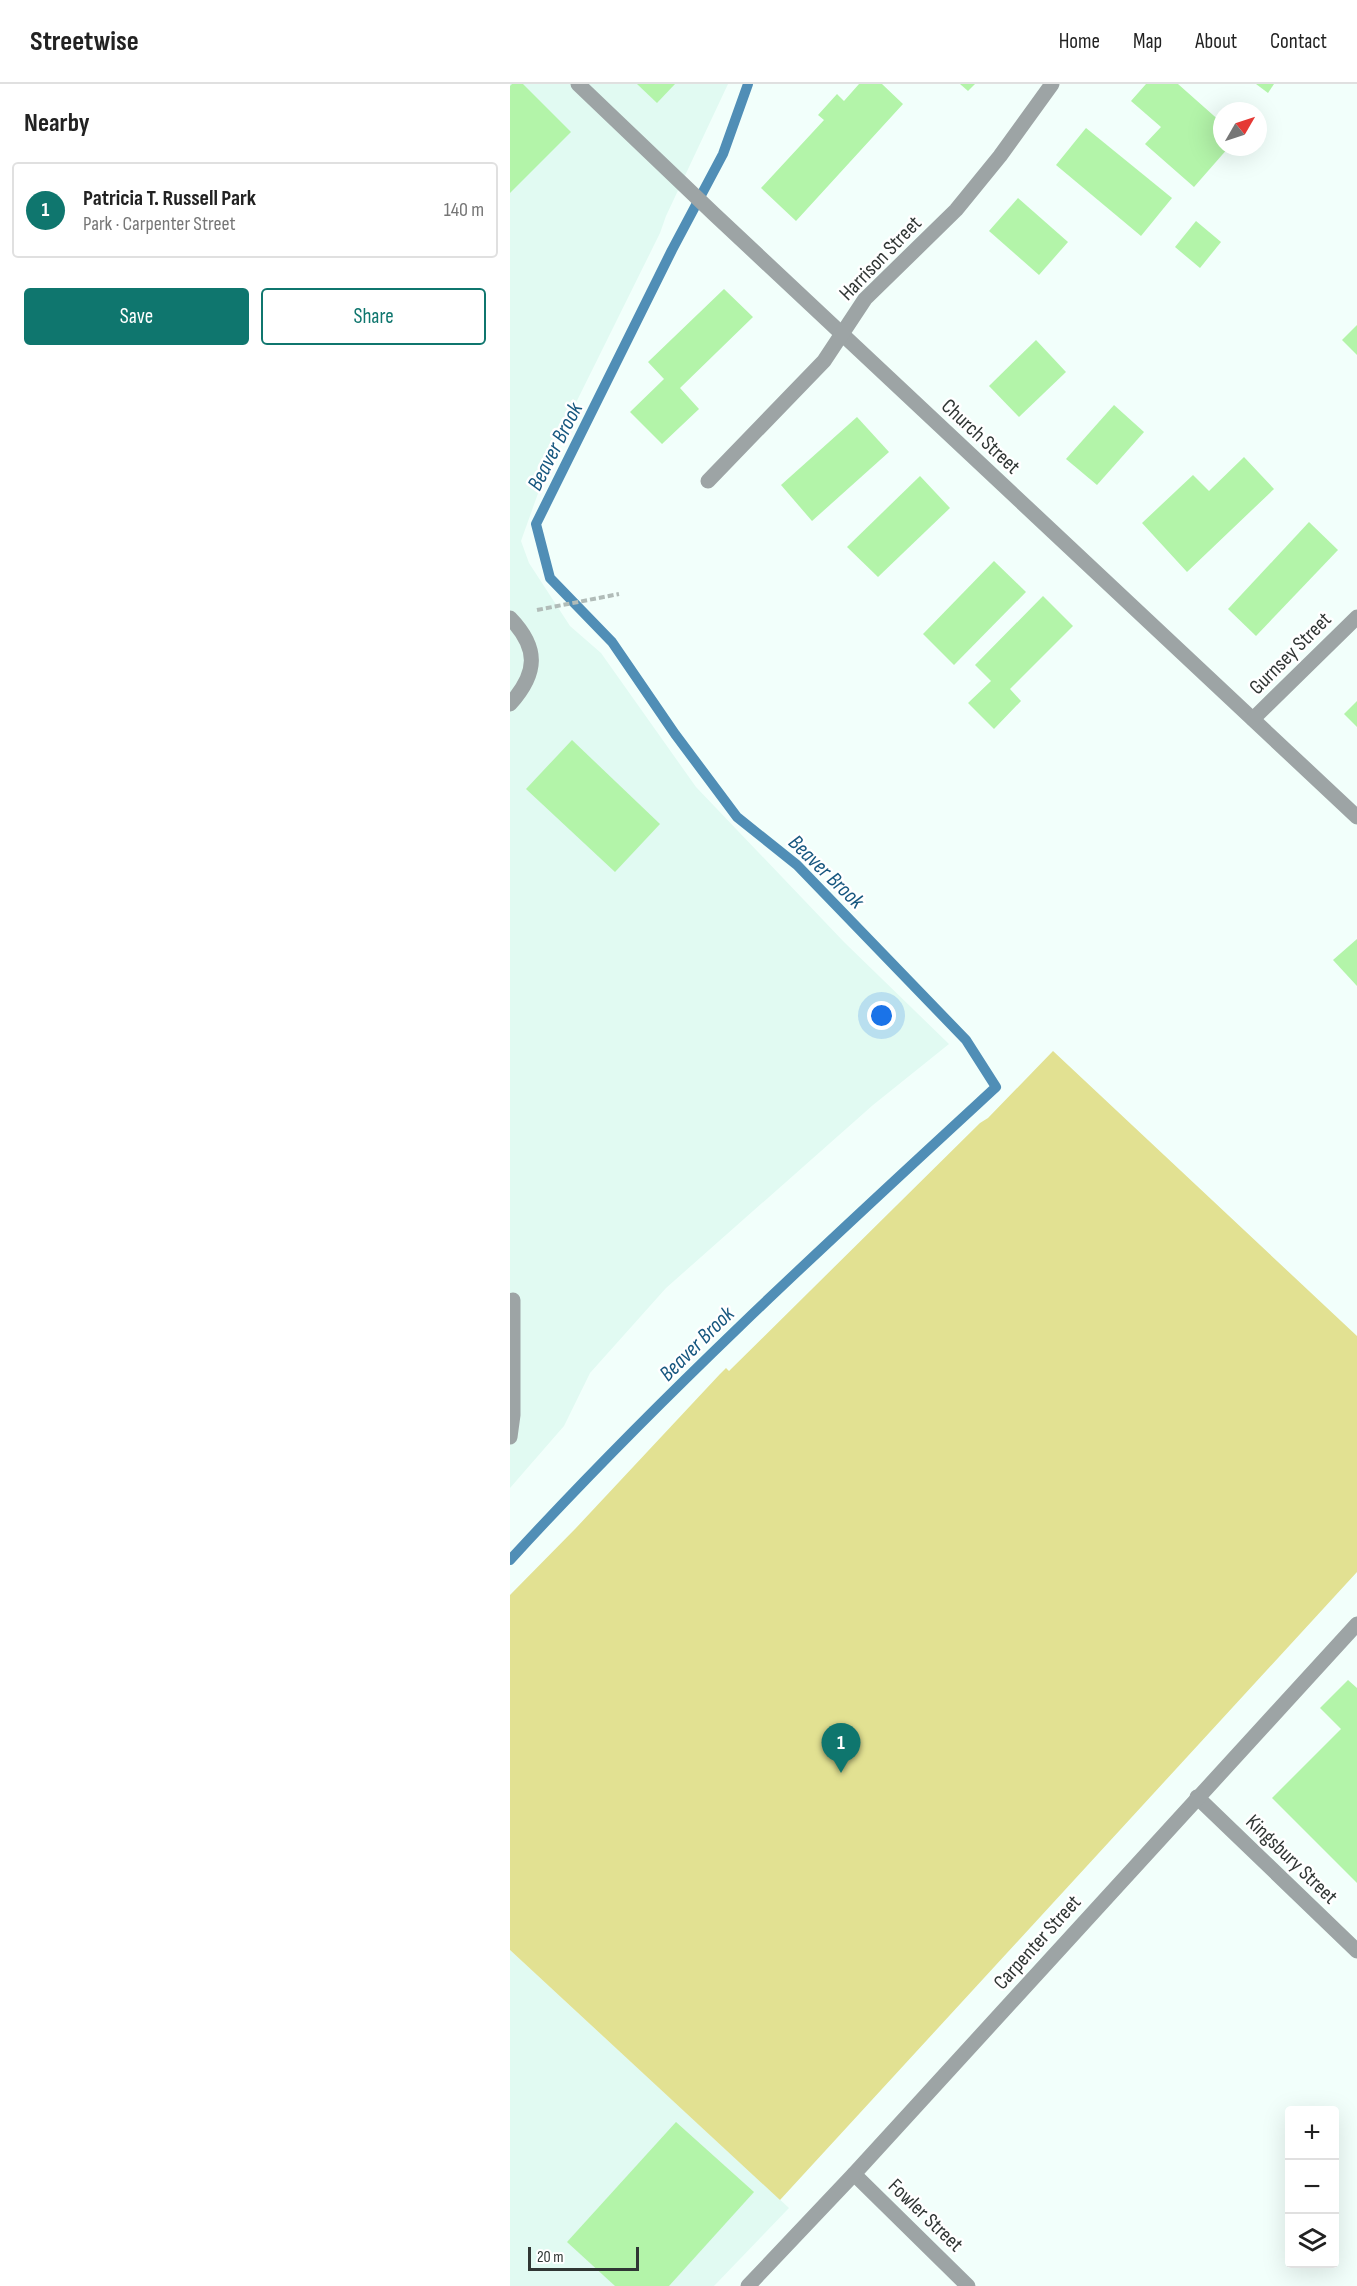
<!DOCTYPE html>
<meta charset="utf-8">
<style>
body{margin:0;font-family:"Sofia Sans Condensed",sans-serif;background:#f6f6f6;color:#222}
.controls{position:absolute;right:18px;bottom:18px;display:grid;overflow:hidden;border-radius:6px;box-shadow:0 6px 24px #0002}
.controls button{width:54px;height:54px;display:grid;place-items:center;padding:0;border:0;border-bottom:2px solid #e0e0e0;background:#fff;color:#222;font:30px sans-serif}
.compass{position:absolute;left:703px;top:18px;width:54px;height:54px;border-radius:50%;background:#fff;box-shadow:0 6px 24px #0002;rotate:51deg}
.scale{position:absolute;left:18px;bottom:15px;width:111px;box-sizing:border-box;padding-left:6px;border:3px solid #303634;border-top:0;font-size:16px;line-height:21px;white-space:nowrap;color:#303634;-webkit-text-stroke:4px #fff;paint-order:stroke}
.you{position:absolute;left:372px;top:932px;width:21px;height:21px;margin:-15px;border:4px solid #fff;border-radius:50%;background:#1a73e8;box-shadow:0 0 0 9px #1a73e833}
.badge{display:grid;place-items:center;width:39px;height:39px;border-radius:50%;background:#0f766e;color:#fff;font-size:20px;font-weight:700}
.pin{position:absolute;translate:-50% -50px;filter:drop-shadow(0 2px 3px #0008)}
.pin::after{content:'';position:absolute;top:32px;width:21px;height:18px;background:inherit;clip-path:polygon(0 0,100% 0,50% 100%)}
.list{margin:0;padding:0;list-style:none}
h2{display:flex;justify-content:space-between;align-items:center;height:78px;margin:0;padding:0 24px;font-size:26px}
h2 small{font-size:20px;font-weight:400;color:#767676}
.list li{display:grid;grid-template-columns:39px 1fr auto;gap:18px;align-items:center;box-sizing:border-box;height:96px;margin:0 12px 12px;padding:0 12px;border:2px solid #e0e0e0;border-radius:6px}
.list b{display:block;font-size:22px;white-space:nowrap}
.list p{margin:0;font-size:20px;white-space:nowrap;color:#767676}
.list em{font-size:20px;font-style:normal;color:#767676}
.actions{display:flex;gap:12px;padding:18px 24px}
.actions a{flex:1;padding:14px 0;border:2px solid #0f766e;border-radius:6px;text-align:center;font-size:21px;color:#0f766e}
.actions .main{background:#0f766e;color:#fff}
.icon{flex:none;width:33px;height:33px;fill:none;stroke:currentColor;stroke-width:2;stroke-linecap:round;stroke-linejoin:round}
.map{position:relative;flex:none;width:847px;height:2202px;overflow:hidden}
header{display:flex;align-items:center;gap:36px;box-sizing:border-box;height:84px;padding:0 30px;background:#fff;border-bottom:2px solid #e0e0e0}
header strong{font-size:28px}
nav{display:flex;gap:33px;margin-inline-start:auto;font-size:21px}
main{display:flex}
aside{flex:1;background:#fff}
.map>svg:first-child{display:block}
.built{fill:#e1faf2}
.green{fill:#e2e192}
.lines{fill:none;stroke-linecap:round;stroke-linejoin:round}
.stream{stroke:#508eb6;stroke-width:10}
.building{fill:#b3f4a9}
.path{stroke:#b1bcb8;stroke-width:4;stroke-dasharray:6 3;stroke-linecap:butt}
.minor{stroke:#9da4a5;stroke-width:15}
.labels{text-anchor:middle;stroke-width:5;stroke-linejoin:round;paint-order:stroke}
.street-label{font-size:21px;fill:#303634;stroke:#fff}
.water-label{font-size:22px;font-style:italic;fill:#17577f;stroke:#fff}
</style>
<header>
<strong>Streetwise</strong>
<nav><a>Home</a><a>Map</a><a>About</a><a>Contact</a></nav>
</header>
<main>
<aside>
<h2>Nearby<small></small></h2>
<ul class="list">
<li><span class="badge">1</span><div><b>Patricia T. Russell Park</b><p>Park · Carpenter Street</p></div><em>140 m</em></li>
</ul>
<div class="actions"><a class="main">Save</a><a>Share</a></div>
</aside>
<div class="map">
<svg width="847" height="2202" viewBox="0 0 847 2202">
<rect width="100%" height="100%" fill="#f2fffb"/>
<g class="built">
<path d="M 0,0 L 218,0 L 156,132 L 150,149 L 46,359 L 11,457 L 19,479 L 60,542 L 91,569 L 186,703 L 334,858 L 439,960 L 363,1021 L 156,1204 L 80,1289 L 54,1342 L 0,1404 Z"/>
<path d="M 0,1866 L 279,2124 L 204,2202 L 0,2202 Z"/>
</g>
<path class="green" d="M 543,967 L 847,1252 L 847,1488 L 270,2116 L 0,1866 L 0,1511 L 66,1444 L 210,1290 L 216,1284 L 219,1287 L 470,1039 L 478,1034 Z"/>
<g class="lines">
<path class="stream" d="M 0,1476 C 153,1309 320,1156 486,1003 L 456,956 L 287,781 L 227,733 L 165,650 L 102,558 L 40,494 L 26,440 L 162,166 L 213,70 L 238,0"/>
</g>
<g class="building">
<path d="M 2,0 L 13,0 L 61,48 L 0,109 L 0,2 Z"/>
<path d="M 127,0 L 165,0 L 147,19 Z"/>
<path d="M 349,0 L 372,0 L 393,20 L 286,137 L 251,104 L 314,36 L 308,31 L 327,10 L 334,17 Z"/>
<path d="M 450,0 L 465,0 L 458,7 Z"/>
<path d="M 636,0 L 668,0 L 712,39 L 712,63 L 719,63 L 684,103 L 635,60 L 651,43 L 621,17 Z"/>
<path d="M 746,0 L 764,0 L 758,9 Z"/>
<path d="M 576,44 L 662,114 L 631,152 L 546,81 Z"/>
<path d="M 508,114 L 558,158 L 529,191 L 479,147 Z"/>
<path d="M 686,137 L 711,158 L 690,184 L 665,163 Z"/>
<path d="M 214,205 L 243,233 L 170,304 L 189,325 L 152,360 L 120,328 L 154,295 L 138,278 Z"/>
<path d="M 847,241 L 847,271 L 832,256 Z"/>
<path d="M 526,256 L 556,288 L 509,333 L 479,302 Z"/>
<path d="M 604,321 L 634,348 L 587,401 L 556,375 Z"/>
<path d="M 347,333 L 379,368 L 302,437 L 271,401 Z"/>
<path d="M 734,373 L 764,405 L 677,488 L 632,439 L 683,391 L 699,407 Z"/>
<path d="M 410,392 L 440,424 L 368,493 L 337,463 Z"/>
<path d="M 799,438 L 828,466 L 746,552 L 718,525 Z"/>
<path d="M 484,477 L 516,508 L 444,581 L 413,550 Z"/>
<path d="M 533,512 L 563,542 L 500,605 L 511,617 L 484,645 L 458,619 L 481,597 L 465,581 Z"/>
<path d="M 847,617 L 847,643 L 834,630 Z"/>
<path d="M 62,656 L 150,740 L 105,788 L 16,705 Z"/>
<path d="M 847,855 L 847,902 L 823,876 Z"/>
<path d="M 838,1596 L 847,1604 L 847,1799 L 762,1714 L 831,1645 L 810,1624 Z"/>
<path d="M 166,2038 L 244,2108 L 159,2202 L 105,2202 L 57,2158 Z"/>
</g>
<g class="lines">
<path class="path" d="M 27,526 L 109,510"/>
<g class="minor">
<path d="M 68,0 L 204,130 L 847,733"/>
<path d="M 198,397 L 314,277 L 355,215 L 446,126 L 490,72 L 542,0"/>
<path d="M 0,534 C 29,564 28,589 0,620"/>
<path d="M 743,635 L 847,533"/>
<path d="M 0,1353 L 3,1331 L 3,1216"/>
<path d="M 687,1713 L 847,1867"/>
<path d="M 344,2090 L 458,2202"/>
<path d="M 238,2202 L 344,2090 L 847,1540"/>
</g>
</g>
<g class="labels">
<g class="street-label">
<text transform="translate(370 174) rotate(-46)" y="7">Harrison Street</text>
<text transform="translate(471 352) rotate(43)" y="7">Church Street</text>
<text transform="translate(780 569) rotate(-45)" y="7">Gurnsey Street</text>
<text transform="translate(782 1775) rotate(44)" y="7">Kingsbury Street</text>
<text transform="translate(527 1858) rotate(-48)" y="7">Carpenter Street</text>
<text transform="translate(416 2131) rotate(44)" y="7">Fowler Street</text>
</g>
<g class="water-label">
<text transform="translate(44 362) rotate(-63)" y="8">Beaver Brook</text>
<text transform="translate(317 787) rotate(44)" y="8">Beaver Brook</text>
<text transform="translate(186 1259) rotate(-45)" y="8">Beaver Brook</text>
</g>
</g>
</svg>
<div class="controls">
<button>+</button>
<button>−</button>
<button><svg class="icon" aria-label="layers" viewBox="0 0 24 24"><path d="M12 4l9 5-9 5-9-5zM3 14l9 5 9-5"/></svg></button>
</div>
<svg class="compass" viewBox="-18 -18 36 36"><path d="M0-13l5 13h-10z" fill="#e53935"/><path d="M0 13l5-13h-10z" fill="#767676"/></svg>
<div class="scale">20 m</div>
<div class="you"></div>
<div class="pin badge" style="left:331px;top:1689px">1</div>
</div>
</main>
